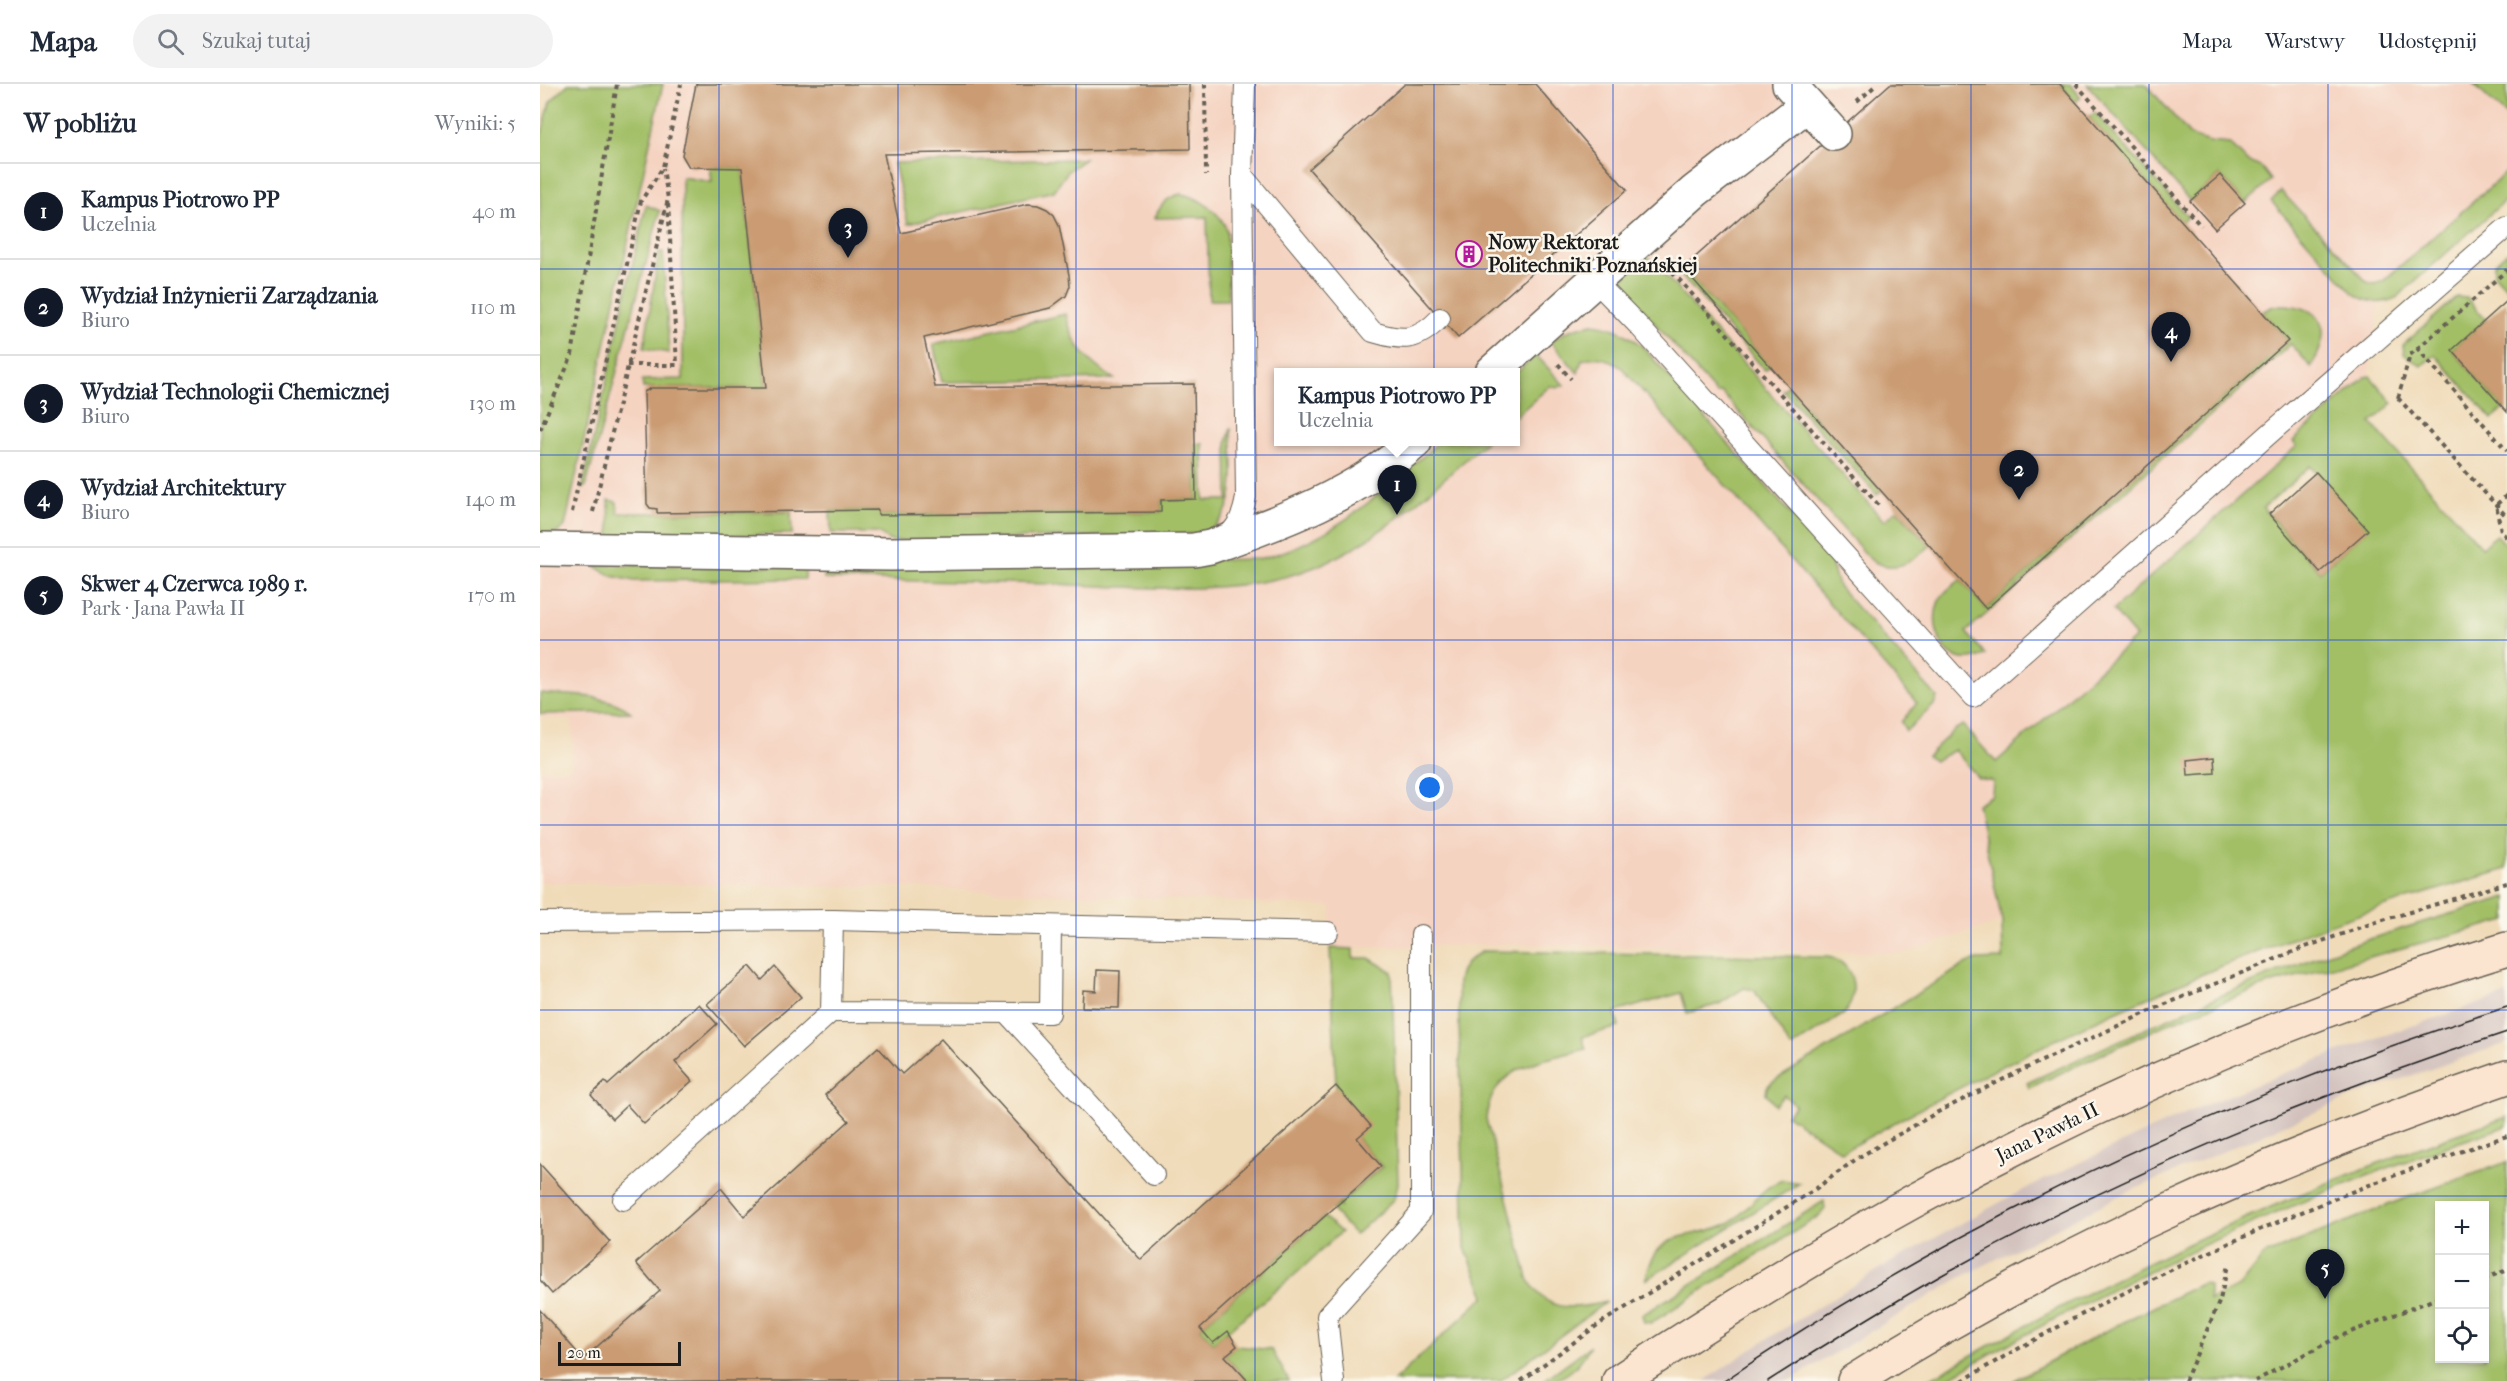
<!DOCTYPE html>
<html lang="pl">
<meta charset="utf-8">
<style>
body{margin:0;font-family:"IM FELL French Canon",serif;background:#f2f2f3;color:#1f2937}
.controls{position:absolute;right:18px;bottom:18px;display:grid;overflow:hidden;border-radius:0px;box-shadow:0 3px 9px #0003}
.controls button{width:54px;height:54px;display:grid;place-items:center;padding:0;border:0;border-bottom:2px solid #e0e1e3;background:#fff;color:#1f2937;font:30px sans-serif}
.scale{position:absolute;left:18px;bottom:15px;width:123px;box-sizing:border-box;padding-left:6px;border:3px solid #1c1c1c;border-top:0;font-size:16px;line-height:21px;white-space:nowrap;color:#1c1c1c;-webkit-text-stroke:4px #fbf7ec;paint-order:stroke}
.you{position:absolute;left:890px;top:704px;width:21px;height:21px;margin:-15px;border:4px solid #fff;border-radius:50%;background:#1a73e8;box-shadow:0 0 0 9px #1a73e833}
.badge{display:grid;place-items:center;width:39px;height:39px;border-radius:50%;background:#111827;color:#fff;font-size:20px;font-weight:700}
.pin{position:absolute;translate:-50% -50px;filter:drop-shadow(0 2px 3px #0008)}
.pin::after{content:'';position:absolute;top:32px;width:21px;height:18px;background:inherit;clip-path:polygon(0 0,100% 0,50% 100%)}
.popup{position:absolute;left:734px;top:284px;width:246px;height:78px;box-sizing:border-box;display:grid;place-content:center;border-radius:0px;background:#fff;filter:drop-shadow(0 2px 4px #0005);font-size:20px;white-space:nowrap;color:#747a83}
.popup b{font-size:22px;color:#1f2937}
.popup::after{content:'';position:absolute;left:50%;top:100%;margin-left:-12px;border:12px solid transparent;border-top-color:#fff}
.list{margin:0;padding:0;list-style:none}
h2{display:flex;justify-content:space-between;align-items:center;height:78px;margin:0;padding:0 24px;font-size:26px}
h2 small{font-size:20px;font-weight:400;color:#747a83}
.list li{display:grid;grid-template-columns:39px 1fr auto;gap:18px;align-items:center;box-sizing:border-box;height:96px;padding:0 24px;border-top:2px solid #e0e1e3}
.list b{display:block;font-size:22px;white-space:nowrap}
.list p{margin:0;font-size:20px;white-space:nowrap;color:#747a83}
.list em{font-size:20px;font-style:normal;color:#747a83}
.icon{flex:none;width:33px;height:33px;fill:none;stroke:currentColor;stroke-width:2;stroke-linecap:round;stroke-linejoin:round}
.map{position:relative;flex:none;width:1967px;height:1297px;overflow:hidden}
header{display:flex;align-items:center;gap:36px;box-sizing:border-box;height:84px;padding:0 30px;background:#fff;border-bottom:2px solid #e0e1e3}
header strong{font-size:28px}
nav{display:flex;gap:33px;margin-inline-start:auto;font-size:21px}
.search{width:420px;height:54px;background:#f2f2f3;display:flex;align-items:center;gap:15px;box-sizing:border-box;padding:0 21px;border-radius:33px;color:#747a83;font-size:22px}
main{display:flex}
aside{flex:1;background:#fff}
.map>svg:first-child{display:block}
.built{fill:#f5d3c1;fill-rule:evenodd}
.industrial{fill:#d1c0bc}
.green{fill:#a2bf66;stroke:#5f6e41;stroke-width:1.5;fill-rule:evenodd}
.building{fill:#cb9c73}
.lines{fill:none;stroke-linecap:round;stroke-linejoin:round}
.lane-casing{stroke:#665f53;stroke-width:22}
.street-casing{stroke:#665f53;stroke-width:36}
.secondary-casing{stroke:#665f53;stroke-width:36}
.path{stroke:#665f53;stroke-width:4;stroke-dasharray:4.5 4.5;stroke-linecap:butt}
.lane{stroke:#fff;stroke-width:20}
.street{stroke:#fff;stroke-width:33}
.secondary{stroke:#fce5d0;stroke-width:33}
.tram{stroke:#1c1c1c;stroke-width:1.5}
.path-bridge{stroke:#665f53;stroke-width:4;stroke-dasharray:4.5 4.5;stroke-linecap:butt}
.grid{fill:none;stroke:#1d4ed8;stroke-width:1.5;stroke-opacity:0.55}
.labels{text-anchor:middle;stroke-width:5;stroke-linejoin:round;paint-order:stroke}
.poi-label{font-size:20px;font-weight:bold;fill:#1c1c1c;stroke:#fbf7ec;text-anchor:start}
.street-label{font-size:20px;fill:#1c1c1c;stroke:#fbf7ec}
</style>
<header>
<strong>Mapa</strong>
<div class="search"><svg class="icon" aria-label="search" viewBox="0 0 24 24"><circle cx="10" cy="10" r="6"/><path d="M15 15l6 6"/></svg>Szukaj tutaj</div>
<nav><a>Mapa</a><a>Warstwy</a><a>Udostępnij</a></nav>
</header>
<main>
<aside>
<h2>W pobliżu<small>Wyniki: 5</small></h2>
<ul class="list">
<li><span class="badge">1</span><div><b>Kampus Piotrowo PP</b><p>Uczelnia</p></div><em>40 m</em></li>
<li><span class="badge">2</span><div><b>Wydział Inżynierii Zarządzania</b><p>Biuro</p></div><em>110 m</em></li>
<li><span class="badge">3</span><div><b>Wydział Technologii Chemicznej</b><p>Biuro</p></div><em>130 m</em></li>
<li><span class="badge">4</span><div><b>Wydział Architektury</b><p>Biuro</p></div><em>140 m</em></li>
<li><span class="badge">5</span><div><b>Skwer 4 Czerwca 1989 r.</b><p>Park · Jana Pawła II</p></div><em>170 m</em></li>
</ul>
</aside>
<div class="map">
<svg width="1967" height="1297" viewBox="0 0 1967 1297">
<rect width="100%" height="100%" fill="#fbf7ec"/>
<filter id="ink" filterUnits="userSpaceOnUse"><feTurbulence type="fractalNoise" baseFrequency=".0167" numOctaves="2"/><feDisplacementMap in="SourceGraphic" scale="12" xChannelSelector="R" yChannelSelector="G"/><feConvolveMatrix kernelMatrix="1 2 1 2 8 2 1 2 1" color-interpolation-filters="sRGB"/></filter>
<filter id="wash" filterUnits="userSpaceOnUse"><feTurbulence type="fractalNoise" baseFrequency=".008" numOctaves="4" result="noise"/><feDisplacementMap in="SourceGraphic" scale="24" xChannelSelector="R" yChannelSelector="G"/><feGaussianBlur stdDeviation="1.35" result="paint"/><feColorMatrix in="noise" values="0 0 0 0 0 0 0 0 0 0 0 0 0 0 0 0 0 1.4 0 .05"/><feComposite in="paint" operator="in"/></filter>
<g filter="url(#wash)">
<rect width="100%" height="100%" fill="#f0dbb9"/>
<path class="built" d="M 81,0 L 1967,0 L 1967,88 L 1843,197 L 1821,347 L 1776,378 L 1707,439 L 1462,837 L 1364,869 L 967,860 L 790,864 L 791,822 L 357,803 L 0,798 L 0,685 L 31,685 L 33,658 L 32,636 L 0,633 L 0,385 ZM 738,288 L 976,288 L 976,358 L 738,358 Z"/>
<path class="industrial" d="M 1967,910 L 1967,959 L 1818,1010 L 1583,1110 L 1416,1196 L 1249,1297 L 1164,1297 L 1216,1262 L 1351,1178 L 1477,1109 L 1545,1076 L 1653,1026 L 1767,980 L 1816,961 Z"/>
<g class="green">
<path d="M 28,0 L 123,0 L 25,442 L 17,449 L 0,449 L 0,56 L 10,18 Z"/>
<path d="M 1520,0 L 1530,0 L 1541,13 L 1536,18 Z"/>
<path d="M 1547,0 L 1606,0 L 1651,52 L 1669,58 L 1690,60 L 1706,76 L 1722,84 L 1731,96 L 1705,119 L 1680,91 L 1650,117 Z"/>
<path d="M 1933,0 L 1967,0 L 1967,32 Z"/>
<path d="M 1555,29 L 1648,133 L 1642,138 L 1549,33 Z"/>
<path d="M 545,75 L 528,87 L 514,107 L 368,140 L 354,79 Z"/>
<path d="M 170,83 L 202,84 L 226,304 L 103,304 L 102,296 L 143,295 L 142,93 L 172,98 Z"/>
<path d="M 1967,88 L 1967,115 L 1856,214 C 1840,221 1828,219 1813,209 L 1731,117 L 1741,107 L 1827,198 L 1835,200 L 1843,197 Z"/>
<path d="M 641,110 C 659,113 682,129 687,147 L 688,216 L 669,216 L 667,133 L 615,134 C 620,121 627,113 641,110 Z"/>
<path d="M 106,121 L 120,127 L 46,402 L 42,405 Z"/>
<path d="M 119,168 L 123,168 L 129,269 L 104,264 Z"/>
<path d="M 1967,168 L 1967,204 L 1954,190 L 1954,180 Z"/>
<path d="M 1106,173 L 1109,173 L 1344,437 L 1357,426 L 1390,462 C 1371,479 1355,490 1331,476 L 1181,308 L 1177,310 L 1080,200 L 1080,197 Z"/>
<path d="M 1143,184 L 1230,282 L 1225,286 L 1138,188 Z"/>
<path d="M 1917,213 L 1927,214 L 1946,236 L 1912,266 L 1964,324 L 1952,335 L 1895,271 L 1881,282 L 1864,270 L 1863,261 Z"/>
<path d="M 1741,221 C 1786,222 1793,247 1771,283 L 1751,260 L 1426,548 L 1446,571 C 1437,574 1428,577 1418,574 C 1396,567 1389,530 1402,512 C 1406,506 1414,501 1420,496 L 1446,525 L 1748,257 L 1722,228 L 1731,223 Z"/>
<path d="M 526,230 C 532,261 548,279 574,295 L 402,298 L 393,260 Z"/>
<path d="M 1053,240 C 1073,242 1085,249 1101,261 L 1290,474 L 1298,502 L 1397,613 L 1394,621 L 1366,647 L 1361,638 L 1377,619 L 1082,284 C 1068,275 1058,270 1042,276 L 1038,289 L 1011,258 C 1024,247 1036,243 1053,240 Z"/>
<path d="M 996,271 L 1024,301 L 1017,304 L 1010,302 L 976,332 L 976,289 Z"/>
<path d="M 1830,292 L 1853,319 L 1831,339 L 1942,463 L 1957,451 L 1967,462 L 1967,785 C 1896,806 1825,827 1756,853 C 1599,912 1448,985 1302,1068 L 1247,1031 L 1255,1021 L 1244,1011 L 1235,1021 L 1226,1010 L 1227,1003 L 1232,998 L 1426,880 L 1437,876 L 1463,875 L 1462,837 L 1437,720 L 1452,711 L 1453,697 L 1438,694 L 1415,666 L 1394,677 L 1387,672 L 1414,646 L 1423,641 L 1456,678 L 1596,553 L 1573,526 L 1757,362 L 1753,357 L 1825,293 ZM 1770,382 L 1827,446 L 1780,488 L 1723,424 Z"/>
<path d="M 1247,302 L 1341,407 L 1337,411 L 1243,306 Z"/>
<path d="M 691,344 C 692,381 703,433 661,450 L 350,457 L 338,449 L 291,449 L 290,427 L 338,426 L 339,431 L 621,428 L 621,416 L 656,415 L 655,360 L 663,360 L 664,416 L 688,416 L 687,358 Z"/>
<path d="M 899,358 L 946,358 C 892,404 842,456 775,483 C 700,514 591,503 510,500 C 435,498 359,497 284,495 L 284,483 L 718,475 C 791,459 844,406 899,358 Z"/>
<path d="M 69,416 L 77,418 L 78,429 L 251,428 L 252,450 L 70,453 Z"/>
<path d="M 53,481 L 265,482 L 265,495 L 94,497 L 72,492 Z"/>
<path d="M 0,609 C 30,612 67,609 91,628 L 0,630 Z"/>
<path d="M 1967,813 L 1967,836 L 1729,900 L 1629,939 L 1489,1004 L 1487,999 C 1580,956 1672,913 1767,877 C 1833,852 1900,833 1967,813 Z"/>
<path d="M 790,864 L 813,865 L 813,874 L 829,874 L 852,888 L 858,1100 L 854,1115 L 815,1151 L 792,1126 L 798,1121 L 801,1124 L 799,1120 L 842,1083 L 817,1054 L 796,1002 Z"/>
<path d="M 943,867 L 1288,873 C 1315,879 1320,909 1304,930 L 1251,964 L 1214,906 L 1204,904 L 1179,920 L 1147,929 L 1141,909 L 1075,928 L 1079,943 L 1042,953 L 1046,965 C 1002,977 952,980 946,1035 L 988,1194 C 1005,1230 1034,1225 1066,1218 L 960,1297 L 854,1297 L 945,1212 L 925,1164 L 918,898 C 920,882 930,874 943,867 Z"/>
<path d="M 1967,1033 L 1967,1042 C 1770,1106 1582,1193 1403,1297 L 1386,1297 C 1571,1190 1764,1100 1967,1033 Z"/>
<path d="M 1967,1078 L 1967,1297 L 1473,1297 L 1583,1238 L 1663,1199 L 1669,1201 L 1669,1216 L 1699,1203 L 1724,1171 L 1858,1117 ZM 1900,1122 L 1944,1122 L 1944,1274 L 1900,1274 Z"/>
<path d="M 1243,1096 L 1260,1099 L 1106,1196 C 1109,1183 1111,1173 1121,1163 C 1138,1148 1168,1151 1189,1139 C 1210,1127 1219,1103 1243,1096 Z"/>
<path d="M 1284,1117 L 1285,1125 L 1279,1132 L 1111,1239 L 1104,1238 L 1102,1231 Z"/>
<path d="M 784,1133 L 801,1148 L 758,1188 L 673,1259 L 660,1244 Z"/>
<path d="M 697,1262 L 732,1266 L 749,1297 L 708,1297 L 685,1272 Z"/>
<path d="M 1050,1262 C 1039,1282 1026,1297 1003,1297 Z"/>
</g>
<g id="blocks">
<g class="building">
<path d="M 156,0 L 649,0 L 650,65 L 344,70 L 361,149 L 488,120 L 498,121 L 507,125 L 514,131 L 519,141 L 529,191 L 530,202 L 526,212 L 510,224 L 384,254 L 395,303 L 654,300 L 656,415 L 621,416 L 621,428 L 338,431 L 338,426 L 117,429 L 117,425 L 110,424 L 107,420 L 104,308 L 111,304 L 226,304 L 202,84 L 149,83 L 142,71 Z"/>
<path d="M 865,0 L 995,0 L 1087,106 L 918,254 L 769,85 Z"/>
<path d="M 1350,0 L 1520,0 L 1748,257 L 1446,525 L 1143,184 Z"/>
<path d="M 1680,91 L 1705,119 L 1675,145 L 1650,117 Z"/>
<path d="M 1967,217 L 1967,328 L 1912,266 Z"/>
<path d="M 1776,388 L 1828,446 L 1780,488 L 1729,430 Z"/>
<path d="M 1674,673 L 1675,689 L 1648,691 L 1647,676 Z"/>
<path d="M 210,882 L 222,896 L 235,883 L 261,913 L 204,962 L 167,920 Z"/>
<path d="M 557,886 L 580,887 L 579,924 L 542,923 L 543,906 L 556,907 Z"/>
<path d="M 159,920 L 177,940 L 135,978 L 152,997 L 104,1040 L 87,1021 L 72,1035 L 51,1011 L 65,998 L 68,1001 Z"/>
<path d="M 401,955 L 601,1176 L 796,1002 L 831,1042 L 817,1054 L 841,1082 L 660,1244 L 673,1259 L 688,1247 L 697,1262 L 685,1272 L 708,1297 L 0,1297 L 0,1226 L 43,1275 L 120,1207 L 96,1179 L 181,1104 L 204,1132 L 309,1037 L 285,1011 L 338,963 L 362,990 Z"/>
<path d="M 0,1080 L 70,1158 L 12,1210 L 0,1196 Z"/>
</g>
</g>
</g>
<g filter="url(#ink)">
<use href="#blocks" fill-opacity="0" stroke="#665f53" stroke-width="1.5"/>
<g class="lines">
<defs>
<g id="lane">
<path d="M 702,91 L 833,248 C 863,257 877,258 900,234"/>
<path d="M 1055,197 L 1097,240 L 1433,613 L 1728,351 L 1967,143"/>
<path d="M 684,455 C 698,442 703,432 706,413 L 702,91 L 705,0"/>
<path d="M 293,836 L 291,928 L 510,929 L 511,842"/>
<path d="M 0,838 L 293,836 L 788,848"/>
<path d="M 467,929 L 614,1091"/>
<path d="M 83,1116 L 291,928"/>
<path d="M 794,1297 L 787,1232 L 881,1128 L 881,851"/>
</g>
<g id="street">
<path d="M 1249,0 L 1294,50"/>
<path d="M 952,288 L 1155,107 L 1267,21"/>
<path d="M 0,465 L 351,470 L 654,466 L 670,463 C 744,437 816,410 875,358"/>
</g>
<g id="secondary">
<path d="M 1079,1297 C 1174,1235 1272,1173 1372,1118 C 1561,1014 1760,928 1967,865"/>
<path d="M 1314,1297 C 1517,1167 1740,1071 1967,993"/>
</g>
</defs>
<use href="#lane" class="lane-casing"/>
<use href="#street" class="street-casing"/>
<use href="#secondary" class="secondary-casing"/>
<g class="path">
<path d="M 665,0 L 666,91"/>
<path d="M 1536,0 L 1661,142"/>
<path d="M 1317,18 L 1337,0"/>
<path d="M 1132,182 L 1129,184 L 1341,424"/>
<path d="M 1877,264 L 1967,367"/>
<path d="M 1018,280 L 1031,295"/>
<path d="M 87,281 L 137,281 L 128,118"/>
<path d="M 1858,314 L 1967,433"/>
<path d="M 0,346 L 32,271 L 77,0"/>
<path d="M 1967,411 L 1956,421 L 1961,447 L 1967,454"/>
<path d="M 32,428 L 101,117 L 123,83 L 141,0"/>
<path d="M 53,428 L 128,115 L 123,84"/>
<path d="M 1944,1195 L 1967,1186"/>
<path d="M 981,1297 L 1059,1240 L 1274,1106 L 1319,1073 L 1398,1028 L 1480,987 L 1621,922 L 1760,865 L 1833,839 L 1967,799"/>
<path d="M 1422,1297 C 1593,1196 1778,1114 1967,1052"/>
<path d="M 1645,1297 L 1680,1216 L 1688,1181"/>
<path d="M 1715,1297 L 1798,1253 L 1900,1213"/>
</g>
<use href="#lane" class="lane"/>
<use href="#street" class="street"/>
<use href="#secondary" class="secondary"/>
<g class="tram">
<path d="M 1184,1297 C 1425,1134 1690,1011 1967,923"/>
<path d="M 1228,1297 C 1286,1260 1343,1224 1402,1191 C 1582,1090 1772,1012 1967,948"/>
</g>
<path class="path-bridge" d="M 1858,314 L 1870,271 L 1967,186"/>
</g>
</g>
<path class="grid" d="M 179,0 L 179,1297M 358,0 L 358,1297M 536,0 L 536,1297M 715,0 L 715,1297M 894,0 L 894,1297M 1073,0 L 1073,1297M 1252,0 L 1252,1297M 1431,0 L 1431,1297M 1609,0 L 1609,1297M 1788,0 L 1788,1297M 0,185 L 1967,185M 0,371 L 1967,371M 0,556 L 1967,556M 0,741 L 1967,741M 0,926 L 1967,926M 0,1112 L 1967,1112"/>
<defs>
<symbol id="building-ring" viewBox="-11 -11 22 22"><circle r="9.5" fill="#fbf7ec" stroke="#b5179e" stroke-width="1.5"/><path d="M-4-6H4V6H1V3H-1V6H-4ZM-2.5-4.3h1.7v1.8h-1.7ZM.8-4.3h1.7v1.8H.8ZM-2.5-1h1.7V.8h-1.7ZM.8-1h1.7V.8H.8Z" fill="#b5179e"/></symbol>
</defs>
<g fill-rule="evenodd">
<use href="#building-ring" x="914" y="155" width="30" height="30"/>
</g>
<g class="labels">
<g class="poi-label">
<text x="948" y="165">Nowy Rektorat<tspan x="948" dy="23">Politechniki Poznańskiej</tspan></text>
</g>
<g class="street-label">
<text transform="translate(1507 1048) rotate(-26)" y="7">Jana Pawła II</text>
</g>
</g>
</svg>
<div class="controls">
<button>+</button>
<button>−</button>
<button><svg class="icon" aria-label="locate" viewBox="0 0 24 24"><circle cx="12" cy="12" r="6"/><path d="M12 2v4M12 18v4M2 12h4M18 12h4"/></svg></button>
</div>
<div class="scale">20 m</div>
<div class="you"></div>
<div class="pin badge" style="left:857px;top:431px">1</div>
<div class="popup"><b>Kampus Piotrowo PP</b>Uczelnia</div>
<div class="pin badge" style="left:1479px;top:416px">2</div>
<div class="pin badge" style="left:308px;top:174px">3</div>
<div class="pin badge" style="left:1631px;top:278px">4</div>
<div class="pin badge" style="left:1785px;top:1215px">5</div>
</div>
</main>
